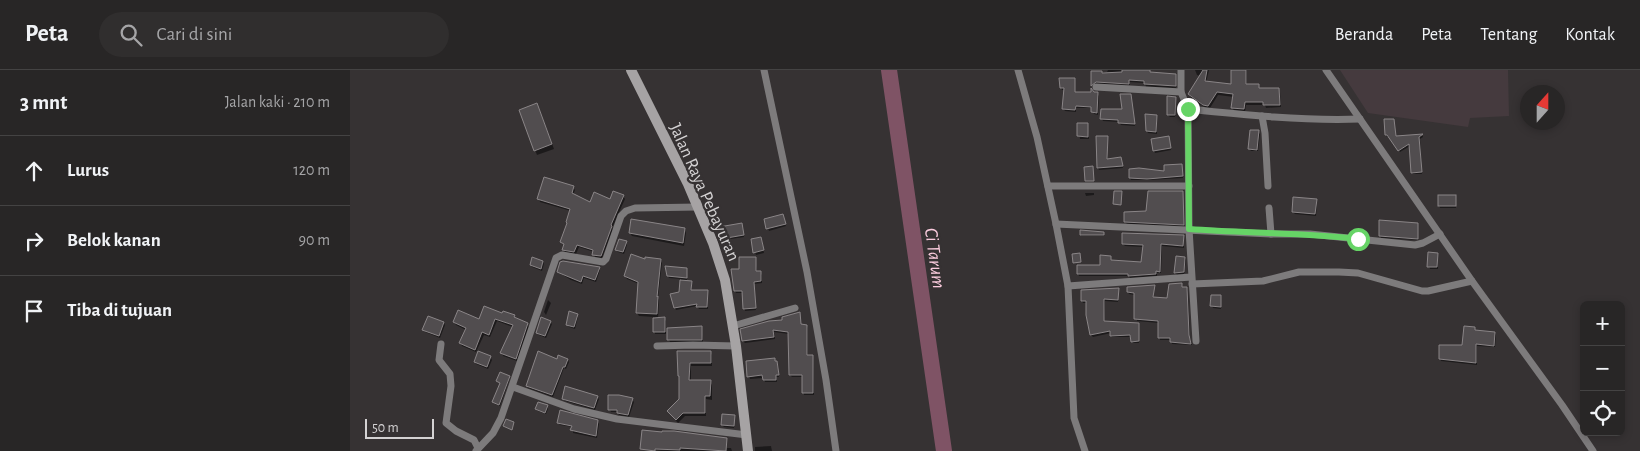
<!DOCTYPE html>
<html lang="id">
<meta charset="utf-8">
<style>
body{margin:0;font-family:"Alegreya Sans",sans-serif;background:#302e2e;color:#f1f3f6}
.controls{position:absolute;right:15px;bottom:15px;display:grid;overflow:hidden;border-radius:8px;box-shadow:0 2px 8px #0003}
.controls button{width:45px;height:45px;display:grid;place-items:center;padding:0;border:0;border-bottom:1px solid #444343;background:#282626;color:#f1f3f6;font:25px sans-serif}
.compass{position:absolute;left:1170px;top:15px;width:45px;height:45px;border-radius:50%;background:#282626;box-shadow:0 2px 8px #0003;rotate:21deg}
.scale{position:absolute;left:15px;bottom:12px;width:69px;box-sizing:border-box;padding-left:5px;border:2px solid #d4d2d3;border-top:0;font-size:14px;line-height:18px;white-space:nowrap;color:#d4d2d3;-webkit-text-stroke:4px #363233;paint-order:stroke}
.stop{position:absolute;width:15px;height:15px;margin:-11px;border:4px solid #66d466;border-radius:50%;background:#fff}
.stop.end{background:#66d466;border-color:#fff;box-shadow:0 1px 5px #0008}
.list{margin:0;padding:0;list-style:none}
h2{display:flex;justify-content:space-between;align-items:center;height:65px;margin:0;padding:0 20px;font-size:21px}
h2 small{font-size:16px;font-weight:400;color:#a5a5a7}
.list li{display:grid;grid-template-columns:32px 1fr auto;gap:15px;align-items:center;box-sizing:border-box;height:70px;padding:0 20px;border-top:1px solid #444343}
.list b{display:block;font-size:19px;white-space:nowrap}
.list em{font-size:16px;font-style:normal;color:#a5a5a7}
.icon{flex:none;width:28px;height:28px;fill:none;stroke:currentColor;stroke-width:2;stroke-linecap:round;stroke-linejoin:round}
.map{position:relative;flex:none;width:1290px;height:381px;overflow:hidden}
header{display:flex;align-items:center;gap:30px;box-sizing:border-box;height:70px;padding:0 25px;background:#282626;border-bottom:1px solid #444343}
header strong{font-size:24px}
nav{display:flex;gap:28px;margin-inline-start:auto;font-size:18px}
.search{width:350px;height:45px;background:#302e2e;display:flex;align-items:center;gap:12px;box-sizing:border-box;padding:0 18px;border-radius:28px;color:#a5a5a7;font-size:19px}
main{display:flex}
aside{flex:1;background:#282626}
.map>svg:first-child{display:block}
.built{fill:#453a3e}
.shadow{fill:#0007}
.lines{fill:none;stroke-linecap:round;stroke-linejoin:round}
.river{stroke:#7f5365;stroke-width:16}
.building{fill:#514d4f;stroke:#8a8587}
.street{stroke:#7d7b7c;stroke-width:7}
.secondary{stroke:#a6a3a4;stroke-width:10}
.route{stroke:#66d466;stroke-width:6}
.labels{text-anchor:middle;stroke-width:4.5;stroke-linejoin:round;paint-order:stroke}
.street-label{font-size:18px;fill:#d4d2d3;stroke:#363233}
.water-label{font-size:19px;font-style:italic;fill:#facbdd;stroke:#363233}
</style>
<header>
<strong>Peta</strong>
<div class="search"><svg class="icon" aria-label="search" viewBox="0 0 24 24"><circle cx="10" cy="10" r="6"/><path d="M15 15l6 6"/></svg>Cari di sini</div>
<nav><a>Beranda</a><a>Peta</a><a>Tentang</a><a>Kontak</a></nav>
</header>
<main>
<aside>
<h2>3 mnt<small>Jalan kaki · 210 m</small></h2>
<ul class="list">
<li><svg class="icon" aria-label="ahead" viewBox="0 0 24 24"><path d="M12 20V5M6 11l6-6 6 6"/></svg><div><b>Lurus</b></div><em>120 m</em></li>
<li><svg class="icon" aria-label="right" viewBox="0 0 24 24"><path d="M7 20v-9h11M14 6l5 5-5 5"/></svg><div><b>Belok kanan</b></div><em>90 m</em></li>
<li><svg class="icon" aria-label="arrive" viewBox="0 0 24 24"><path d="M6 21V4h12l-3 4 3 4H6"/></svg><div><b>Tiba di tujuan</b></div></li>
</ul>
</aside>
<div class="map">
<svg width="1290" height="381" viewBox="0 0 1290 381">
<rect width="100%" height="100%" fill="#363233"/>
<path class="built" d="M 990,0 L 1158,0 L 1159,46 L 1120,48 L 1118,57 L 1018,43 Z"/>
<g class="shadow">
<path d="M 758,0 L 789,0 L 789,2 L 825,5 L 826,18 L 796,17 L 795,13 L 779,12 L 780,15 L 748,14 L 743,17 L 742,2 L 757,2 Z"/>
<path d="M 845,0 L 859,0 L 856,13 L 882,15 L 883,0 L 897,0 L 897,15 L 908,15 L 910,19 L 928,19 L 930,22 L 931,37 L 916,38 L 915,35 L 896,35 L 895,42 L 884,41 L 883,38 L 884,27 L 868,25 L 860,38 L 856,38 L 842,29 L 839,24 L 851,6 L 847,5 Z"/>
<path d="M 724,9 L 725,23 L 747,24 L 749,26 L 748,45 L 744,44 L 742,38 L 726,38 L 726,42 L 715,41 L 713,38 L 715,20 L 712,20 L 711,17 Z"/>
<path d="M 781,28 L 785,56 L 771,55 L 769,52 L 753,51 L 752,49 L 773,41 Z"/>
<path d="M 825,28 L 826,31 L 825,47 L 820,47 L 818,45 Z"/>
<path d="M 189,38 L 204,79 L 187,85 L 170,40 Z"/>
<path d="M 806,46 L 807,48 L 807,64 L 798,63 L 797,61 Z"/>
<path d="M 1044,50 L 1046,67 L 1073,66 L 1073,67 L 1070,69 L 1072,104 L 1063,104 L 1062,102 L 1060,76 L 1050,82 L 1040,67 L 1037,67 L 1036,65 Z"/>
<path d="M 728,54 L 737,54 L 739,69 L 730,69 Z"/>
<path d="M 908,62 L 910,64 L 908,81 L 901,81 L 899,78 Z"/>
<path d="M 757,67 L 758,90 L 771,89 L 773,98 L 749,100 L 748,98 Z"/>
<path d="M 819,67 L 821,80 L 805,83 L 804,80 Z"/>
<path d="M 832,95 L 833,108 L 799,110 L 781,110 L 780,108 L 815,102 Z"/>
<path d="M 223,117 L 225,120 L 223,125 L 240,134 L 261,131 L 273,126 L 275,129 L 262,158 L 263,159 L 252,188 L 245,187 L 244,182 L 229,177 L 226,184 L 215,182 L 213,180 L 215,175 L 211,172 L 221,141 L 190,132 L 189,129 Z"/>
<path d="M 735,123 L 744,123 L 744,125 L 736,126 Z"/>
<path d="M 833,123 L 834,156 L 777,154 L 775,152 L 797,142 Z"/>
<path d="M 1105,126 L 1106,138 L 1090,138 L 1089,135 Z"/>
<path d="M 966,130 L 967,133 L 966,146 L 945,144 L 943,142 Z"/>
<path d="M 434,147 L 436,156 L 419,161 L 418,158 Z"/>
<path d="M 1067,154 L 1068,170 L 1031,168 L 1030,166 Z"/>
<path d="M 393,157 L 394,167 L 374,170 L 373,168 Z"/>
<path d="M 334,159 L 336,163 L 334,176 L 282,166 L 280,163 Z"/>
<path d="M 731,162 L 754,164 L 754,166 L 731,166 Z"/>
<path d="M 833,166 L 834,178 L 812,176 L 811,203 L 807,203 L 807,206 L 780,208 L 779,206 L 729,206 L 728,203 L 751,196 L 760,187 L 762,191 L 793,193 L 794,177 L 775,176 L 773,174 Z"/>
<path d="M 412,171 L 414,183 L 406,185 L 405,182 Z"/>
<path d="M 276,172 L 277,175 L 274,184 L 268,182 L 266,180 Z"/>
<path d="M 1087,184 L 1088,186 L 1088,199 L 1080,199 L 1079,196 Z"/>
<path d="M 405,188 L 407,203 L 410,203 L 412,205 L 412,213 L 404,214 L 406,240 L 395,241 L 393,223 L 386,223 L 385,221 L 390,200 Z"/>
<path d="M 835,188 L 836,190 L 834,204 L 827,205 L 825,203 Z"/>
<path d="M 296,190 L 310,190 L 312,193 L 308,228 L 309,230 L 308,249 L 314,249 L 316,251 L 316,264 L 305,264 L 304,247 L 289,246 L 287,243 L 289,214 L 277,209 L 275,206 Z"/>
<path d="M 193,192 L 194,194 L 192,201 L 182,197 L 181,195 Z"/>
<path d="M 249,198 L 250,200 L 246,212 L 234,208 L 232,214 L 221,210 L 208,202 Z"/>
<path d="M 337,199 L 337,212 L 341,212 L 342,215 L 342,221 L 357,222 L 358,224 L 358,239 L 349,239 L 347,236 L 326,240 L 325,238 L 322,225 L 330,223 L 331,209 L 319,208 L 318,206 Z"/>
<path d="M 832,214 L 833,218 L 837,218 L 838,220 L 840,268 L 842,275 L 822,274 L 821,270 L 810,270 L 809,253 L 787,251 L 785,225 L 779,224 L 778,222 L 804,216 L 804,228 L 819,229 Z"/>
<path d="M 768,219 L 768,232 L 755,231 L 754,252 L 788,254 L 789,273 L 783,273 L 781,267 L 762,267 L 761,263 L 743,267 L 741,265 L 738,233 L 733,233 L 732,231 Z"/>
<path d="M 870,227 L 871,239 L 863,238 L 862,236 Z"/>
<path d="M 198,230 L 201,233 L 196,245 L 194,242 Z"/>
<path d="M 449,243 L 451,255 L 457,256 L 458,258 L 458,287 L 462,287 L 463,289 L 464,325 L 454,325 L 453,307 L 442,307 L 440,305 L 439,264 L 424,262 L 425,269 L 395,273 L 393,271 L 392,260 L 433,251 Z"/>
<path d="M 153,245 L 164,246 L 165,249 L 177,254 L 179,257 L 167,291 L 153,286 L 152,283 L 163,257 L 147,251 L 140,267 L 134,265 L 126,282 L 112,276 L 110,273 L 116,260 L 106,255 L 104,252 L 129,250 Z"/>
<path d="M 227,245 L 228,247 L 225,259 L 219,257 L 217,254 Z"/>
<path d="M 200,252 L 202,254 L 196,268 L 189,265 L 187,263 Z"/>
<path d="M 94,253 L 95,255 L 90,268 L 75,262 L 74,260 Z"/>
<path d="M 351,258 L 353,272 L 320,272 L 319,270 L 319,259 Z"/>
<path d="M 1124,258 L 1126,261 L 1145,263 L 1146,265 L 1145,277 L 1127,276 L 1127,295 L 1091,291 L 1090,288 L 1114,277 Z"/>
<path d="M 328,282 L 360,282 L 362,285 L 362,296 L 341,296 L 341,311 L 360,312 L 362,315 L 362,330 L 356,329 L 356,346 L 335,346 L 328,353 L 318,342 L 330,330 Z"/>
<path d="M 128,283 L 141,288 L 142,290 L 138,299 L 126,294 L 125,292 Z"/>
<path d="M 424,289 L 428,295 L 429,307 L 426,307 L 427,312 L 415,312 L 414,308 L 400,309 L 399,306 Z"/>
<path d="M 208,290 L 218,290 L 219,292 L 216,299 L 214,298 L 203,327 L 178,318 L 177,316 Z"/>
<path d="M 159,307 L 160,308 L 150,336 L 145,334 L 144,332 L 151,314 L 147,311 Z"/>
<path d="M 247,327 L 249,329 L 245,340 L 215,331 L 213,329 Z"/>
<path d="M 282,329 L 284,332 L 279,347 L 269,345 L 267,342 L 261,342 L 260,340 Z"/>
<path d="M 197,336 L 198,339 L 196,344 L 188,341 L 186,339 Z"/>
<path d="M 384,347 L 384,358 L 374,357 L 372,355 Z"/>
<path d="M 247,351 L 249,354 L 247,368 L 223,363 L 223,357 L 210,355 L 208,352 Z"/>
<path d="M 376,369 L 377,378 L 381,378 L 382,381 L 311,381 L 291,378 Z"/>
<path d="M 421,376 L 422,381 L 405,381 L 405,377 Z"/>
</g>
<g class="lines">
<path class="river" d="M 539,0 L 594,381"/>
</g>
<g class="building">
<path d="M 772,0 L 800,0 L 800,2 L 826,4 L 826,16 L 794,14 L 794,11 L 779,10 L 779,14 L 746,12 L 741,16 L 741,1 L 752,1 L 752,3 L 772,2 Z"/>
<path d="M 853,0 L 857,0 L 855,11 L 881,14 L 881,0 L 896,0 L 896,14 L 909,14 L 909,18 L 929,18 L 930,35 L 913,35 L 913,32 L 895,32 L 894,39 L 881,38 L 883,24 L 867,22 L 858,36 L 853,35 L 838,24 Z"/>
<path d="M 709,8 L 725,8 L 725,22 L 741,22 L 741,18 L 744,22 L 748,22 L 747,43 L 741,42 L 741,37 L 726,36 L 725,40 L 712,39 L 714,18 L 710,18 Z"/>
<path d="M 770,24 L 781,24 L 785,54 L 768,53 L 768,50 L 750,49 L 751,39 L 772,39 Z"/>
<path d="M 817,26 L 826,27 L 825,45 L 817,45 Z"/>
<path d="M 187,33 L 202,74 L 184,81 L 169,40 Z"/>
<path d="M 795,44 L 807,45 L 806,62 L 796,61 Z"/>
<path d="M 1034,49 L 1044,49 L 1046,66 L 1073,64 L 1069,67 L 1072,102 L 1061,103 L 1059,74 L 1048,81 L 1037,65 L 1035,65 Z"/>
<path d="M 727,53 L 738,53 L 738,67 L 727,66 Z"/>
<path d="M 900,60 L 909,60 L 907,80 L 898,79 Z"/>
<path d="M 746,66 L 758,66 L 757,89 L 771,87 L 773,96 L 747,98 Z"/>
<path d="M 819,66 L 821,78 L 803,81 L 801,69 Z"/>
<path d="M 832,94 L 833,106 L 797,109 L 779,108 L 779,99 L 789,98 L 814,101 L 814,95 Z"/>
<path d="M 743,96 L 744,111 L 735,111 L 734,97 Z"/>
<path d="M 194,107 L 224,116 L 222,123 L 240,132 L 244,122 L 260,129 L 263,121 L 274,125 L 261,155 L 262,156 L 251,186 L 242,185 L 243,180 L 227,175 L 224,182 L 212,180 L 214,174 L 210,172 L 217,153 L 216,152 L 220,139 L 187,129 Z"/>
<path d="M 764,121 L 772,121 L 771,135 L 763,134 Z"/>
<path d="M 798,121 L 833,121 L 834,155 L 774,152 L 774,142 L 796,141 Z"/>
<rect x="1088" y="125" width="18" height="11"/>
<path d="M 943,127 L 967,129 L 965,144 L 942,142 Z"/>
<path d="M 433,144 L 436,154 L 416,159 L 414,149 Z"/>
<path d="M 281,149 L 335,158 L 333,173 L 279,163 Z"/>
<path d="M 1029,150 L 1068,153 L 1068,169 L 1029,166 Z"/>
<path d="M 392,153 L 394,165 L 371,169 L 369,157 Z"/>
<path d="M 730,160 L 754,162 L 754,165 L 730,165 Z"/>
<path d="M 772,163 L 834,165 L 833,176 L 811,174 L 810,202 L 806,201 L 806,204 L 778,206 L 778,204 L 727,204 L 727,195 L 750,195 L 750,185 L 761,186 L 761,190 L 791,192 L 793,175 L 772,174 Z"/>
<path d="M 411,167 L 414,180 L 403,183 L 401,169 Z"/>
<path d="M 269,169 L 277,171 L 273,182 L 265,180 Z"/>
<path d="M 1078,182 L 1088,183 L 1087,197 L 1077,197 Z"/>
<path d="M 730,183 L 731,192 L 723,193 L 722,184 Z"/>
<path d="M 281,184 L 295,189 L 295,187 L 311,189 L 307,227 L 308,226 L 307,244 L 286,243 L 288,212 L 274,206 Z"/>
<path d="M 826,186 L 835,187 L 834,202 L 824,203 Z"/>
<path d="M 182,187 L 193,191 L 191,199 L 180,195 Z"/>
<path d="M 389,187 L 406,187 L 406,201 L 411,201 L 411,211 L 404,212 L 406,238 L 393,239 L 392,221 L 384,221 L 381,199 L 389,199 Z"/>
<path d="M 213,191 L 250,197 L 245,210 L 233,206 L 231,212 L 207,202 L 210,192 Z"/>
<path d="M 315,196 L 337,198 L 337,208 L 317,206 Z"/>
<path d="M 330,210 L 342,211 L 341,220 L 358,220 L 357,237 L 346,237 L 347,234 L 324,238 L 320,224 L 329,222 Z"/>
<path d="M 832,213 L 832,217 L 837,217 L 839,265 L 841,274 L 820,272 L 820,268 L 808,268 L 808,251 L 784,249 L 784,223 L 777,222 L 777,217 L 805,215 L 803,227 L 817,228 L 819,214 Z"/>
<path d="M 769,218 L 768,230 L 754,229 L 754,251 L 789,253 L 789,271 L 781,272 L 780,265 L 760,266 L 760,261 L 740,265 L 736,245 L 736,231 L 731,231 L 731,220 Z"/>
<path d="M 861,225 L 871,225 L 871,237 L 860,236 Z"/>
<path d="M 134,236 L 152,243 L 153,241 L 165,245 L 164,247 L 178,253 L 166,289 L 150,283 L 163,255 L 145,249 L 139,265 L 132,262 L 125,280 L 109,273 L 116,258 L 103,252 L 108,240 L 129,249 Z"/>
<path d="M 219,241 L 228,244 L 224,257 L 216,255 Z"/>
<path d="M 450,242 L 451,254 L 457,255 L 457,285 L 463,285 L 463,323 L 452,323 L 452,305 L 439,305 L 438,262 L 423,260 L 424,267 L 392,271 L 390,259 L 419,251 L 432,250 L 432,247 Z"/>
<path d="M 78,246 L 94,252 L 89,266 L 72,260 Z"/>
<path d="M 191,247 L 201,251 L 195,266 L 186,263 Z"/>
<path d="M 315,247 L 315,262 L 303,262 L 303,248 Z"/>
<path d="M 352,256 L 352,270 L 317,270 L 317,258 Z"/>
<path d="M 1114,256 L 1125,257 L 1125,260 L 1145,262 L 1144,276 L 1126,274 L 1126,293 L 1089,289 L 1089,275 L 1112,275 Z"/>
<path d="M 128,281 L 141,286 L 137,297 L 124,292 Z"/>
<path d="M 188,281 L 207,289 L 208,285 L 218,289 L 215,297 L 213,297 L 202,325 L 176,316 Z"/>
<path d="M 327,281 L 361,281 L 361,293 L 340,293 L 339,310 L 361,310 L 360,326 L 355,326 L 355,343 L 333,343 L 326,350 L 317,341 L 329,329 L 329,306 L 328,306 Z"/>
<path d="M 425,288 L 425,291 L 427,291 L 429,305 L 426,305 L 426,310 L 413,310 L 412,305 L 397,307 L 396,291 Z"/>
<path d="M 150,302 L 160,306 L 149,335 L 142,332 L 150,313 L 146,311 Z"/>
<path d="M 215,316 L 248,326 L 244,338 L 212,329 Z"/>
<path d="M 258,325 L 269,325 L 283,328 L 278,345 L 267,343 L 267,340 L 258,340 Z"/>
<path d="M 188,332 L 198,335 L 195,343 L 185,339 Z"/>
<path d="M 210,340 L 248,350 L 246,366 L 220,360 L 222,356 L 207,353 Z"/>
<path d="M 372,344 L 385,345 L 384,356 L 371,355 Z"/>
<path d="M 156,349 L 164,352 L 162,360 L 153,356 Z"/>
<path d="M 292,360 L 312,362 L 312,361 L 324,361 L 377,368 L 376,381 L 330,378 L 330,380 L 305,379 L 305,381 L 290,379 Z"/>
</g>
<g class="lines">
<g class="street">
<path d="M 414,0 L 457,202 L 476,310 L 486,381"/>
<path d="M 668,0 L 687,67 L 706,154 L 718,216 L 724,348 L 735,381"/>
<path d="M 831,0 L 831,22 L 838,39 L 839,159 L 846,271"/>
<path d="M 976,0 L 1122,211 L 1212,335 L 1243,381"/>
<path d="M 746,17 L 831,22"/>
<path d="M 838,39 C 895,45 953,51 1010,49"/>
<path d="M 912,46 L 915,63 L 918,116"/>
<path d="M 698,116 L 839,116"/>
<path d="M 919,138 L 921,164"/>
<path d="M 706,154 L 921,164 L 960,164 L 1065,175 L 1073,173 L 1090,164"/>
<path d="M 842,214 L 913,211 L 949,202 L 989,202 L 1008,203 L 1072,221 L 1078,221 L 1122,211"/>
<path d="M 718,216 L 841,207"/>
<path d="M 383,256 L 445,238"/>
<path d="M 91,274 L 89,290 L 100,304 L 101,316 L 96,353 L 106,361 L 124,370 L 128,378"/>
<path d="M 307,276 L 343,275 L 386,276"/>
<path d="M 163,317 L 224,339 L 267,349 L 397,365"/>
<path d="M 126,381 L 143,363 L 151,348 L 206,188 L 212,185 L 253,192 L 256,189 L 271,146 L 276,141 L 285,138 L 348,137"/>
</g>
<path class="secondary" d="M 281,0 L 338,114 L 363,173 L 375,210 L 386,276 L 398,381"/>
</g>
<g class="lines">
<path class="route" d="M 838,39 L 839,159 C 895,163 952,163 1008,169"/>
</g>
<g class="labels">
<g class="street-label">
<text transform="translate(355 122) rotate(66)" y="6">Jalan Raya Pebayuran</text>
</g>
<g class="water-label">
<text transform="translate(586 188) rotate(82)" y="7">Ci Tarum</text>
</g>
</g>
</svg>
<div class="controls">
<button>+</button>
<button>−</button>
<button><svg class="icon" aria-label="locate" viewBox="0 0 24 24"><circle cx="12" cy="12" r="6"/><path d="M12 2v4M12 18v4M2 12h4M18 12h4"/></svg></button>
</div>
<svg class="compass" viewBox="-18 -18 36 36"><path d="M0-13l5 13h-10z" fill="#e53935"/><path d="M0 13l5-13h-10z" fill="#a5a5a7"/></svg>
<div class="scale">50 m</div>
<div class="stop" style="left:1008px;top:169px"></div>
<div class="stop end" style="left:838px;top:39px"></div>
</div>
</main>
